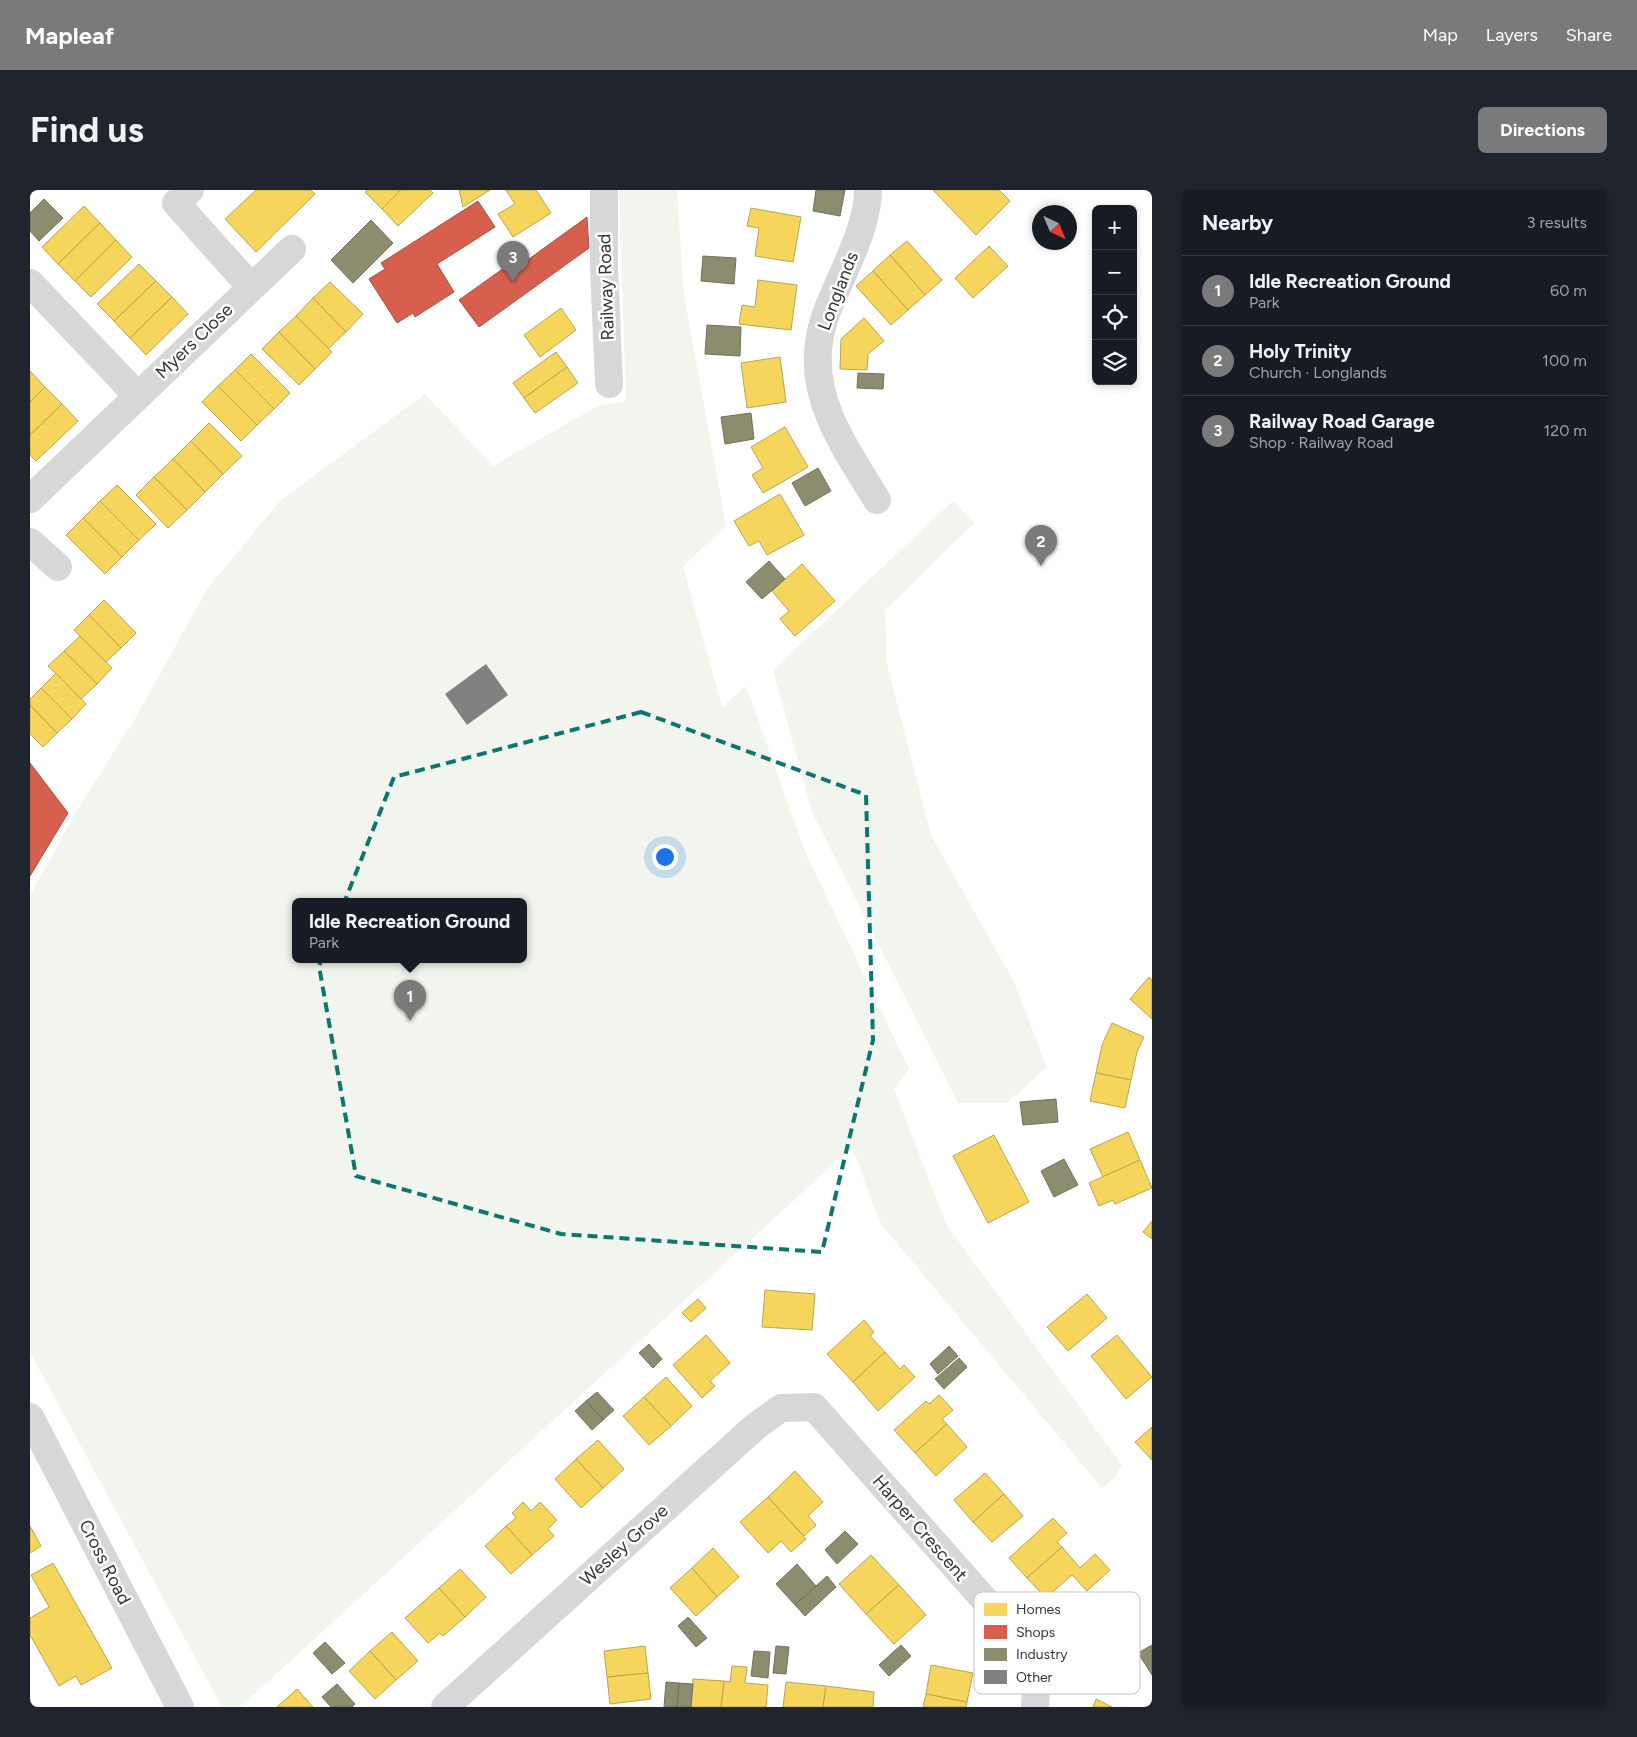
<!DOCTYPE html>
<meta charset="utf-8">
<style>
body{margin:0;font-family:Figtree,sans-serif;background:#20242c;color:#f1f3f6}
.controls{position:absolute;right:15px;top:15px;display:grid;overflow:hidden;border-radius:8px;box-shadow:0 2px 8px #0003}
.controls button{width:45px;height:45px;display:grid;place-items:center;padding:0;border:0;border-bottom:1px solid #363941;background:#171b24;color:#f1f3f6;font:25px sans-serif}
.compass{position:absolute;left:1002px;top:15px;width:45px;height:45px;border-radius:50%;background:#171b24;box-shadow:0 2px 8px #0003;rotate:136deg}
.you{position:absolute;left:634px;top:666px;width:18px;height:18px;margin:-12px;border:4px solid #fff;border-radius:50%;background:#1a73e8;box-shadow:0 0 0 8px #1a73e833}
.badge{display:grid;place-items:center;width:32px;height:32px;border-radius:50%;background:#7a7a7a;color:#fff;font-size:16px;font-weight:700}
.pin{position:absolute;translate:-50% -41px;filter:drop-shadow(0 1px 2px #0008)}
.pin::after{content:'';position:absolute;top:26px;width:18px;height:15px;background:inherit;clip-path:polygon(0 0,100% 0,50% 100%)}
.popup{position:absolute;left:262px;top:708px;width:235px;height:65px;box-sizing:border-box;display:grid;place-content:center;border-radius:8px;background:#171b24;filter:drop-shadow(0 1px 4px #0005);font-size:16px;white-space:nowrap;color:#9ea1a6}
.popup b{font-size:19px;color:#f1f3f6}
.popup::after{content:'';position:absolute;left:50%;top:100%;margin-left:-10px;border:10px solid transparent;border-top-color:#171b24}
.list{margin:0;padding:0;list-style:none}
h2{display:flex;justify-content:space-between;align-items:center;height:65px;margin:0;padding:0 20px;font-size:21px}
h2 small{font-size:16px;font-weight:400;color:#9ea1a6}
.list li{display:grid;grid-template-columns:32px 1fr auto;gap:15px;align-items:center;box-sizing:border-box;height:70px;padding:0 20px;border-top:1px solid #363941}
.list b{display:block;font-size:19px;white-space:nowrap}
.list p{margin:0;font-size:16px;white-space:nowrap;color:#9ea1a6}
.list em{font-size:16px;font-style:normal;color:#9ea1a6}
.icon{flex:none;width:28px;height:28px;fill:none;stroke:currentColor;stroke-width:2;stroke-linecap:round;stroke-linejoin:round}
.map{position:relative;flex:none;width:1122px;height:1517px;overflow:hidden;border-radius:8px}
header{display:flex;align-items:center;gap:30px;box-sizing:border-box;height:70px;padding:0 25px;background:#7a7a7a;color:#fff}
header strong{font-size:24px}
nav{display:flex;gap:28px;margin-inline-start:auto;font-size:18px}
.intro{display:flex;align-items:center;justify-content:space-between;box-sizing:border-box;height:120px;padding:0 30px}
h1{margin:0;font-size:35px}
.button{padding:12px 22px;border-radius:8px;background:#7a7a7a;color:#fff;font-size:18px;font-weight:700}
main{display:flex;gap:30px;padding:0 30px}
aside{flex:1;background:#171b24;border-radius:8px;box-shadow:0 2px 8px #0003}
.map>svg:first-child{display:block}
.green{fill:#f1f5ed;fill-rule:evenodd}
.homes{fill:#f6d55c;stroke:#bca450}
.shops{fill:#d6604d;stroke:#a55245}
.industry{fill:#8c8c6e;stroke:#71715c}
.building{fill:#818181}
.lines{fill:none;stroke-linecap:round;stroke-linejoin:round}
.street{stroke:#d7d7d7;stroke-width:28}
.marked{fill:none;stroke:#0f766e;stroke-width:4;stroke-dasharray:10 6;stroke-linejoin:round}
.labels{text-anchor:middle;stroke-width:5;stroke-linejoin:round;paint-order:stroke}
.street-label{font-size:18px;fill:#333;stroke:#fff}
.key{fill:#fff;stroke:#c2c2c2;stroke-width:1}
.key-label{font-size:14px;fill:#333}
</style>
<header>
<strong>Mapleaf</strong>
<nav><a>Map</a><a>Layers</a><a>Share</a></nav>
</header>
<div class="intro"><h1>Find us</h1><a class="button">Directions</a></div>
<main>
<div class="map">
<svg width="1122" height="1517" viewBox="0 0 1122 1517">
<rect width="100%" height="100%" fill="#fff"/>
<g class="green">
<path d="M 589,0 L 647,0 L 654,106 L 696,335 L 653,377 L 692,517 L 716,496 L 774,659 L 879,879 L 864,899 L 916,1034 L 1092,1275 L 1084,1288 L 1072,1298 L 850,1033 L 822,957 L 210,1517 L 192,1517 L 0,1162 L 0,706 L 46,622 L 106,527 L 177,399 L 250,311 L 395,204 L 463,276 L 568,216 L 596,211 ZM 266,712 L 494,712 L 494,770 L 266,770 Z"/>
<path d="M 923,311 L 944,333 L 855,420 L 857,475 L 901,645 L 983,790 L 1017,877 L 977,913 L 928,913 L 782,622 L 743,480 Z"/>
</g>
<g class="homes">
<path d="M 226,0 L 281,0 L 285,4 L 226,62 L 195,29 Z"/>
<path d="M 337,0 L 371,0 L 352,19 L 335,2 Z"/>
<path d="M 371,0 L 400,0 L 403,3 L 368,36 L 352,19 Z"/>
<path d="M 429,0 L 460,0 L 433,17 Z"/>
<path d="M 476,0 L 506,0 L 521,23 L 483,47 L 468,24 L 485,14 Z"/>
<path d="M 903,0 L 969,0 L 980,11 L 946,45 Z"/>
<path d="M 54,16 L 70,33 L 28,74 L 12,57 Z"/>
<path d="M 721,18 L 771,27 L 763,72 L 725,66 L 729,38 L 717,36 Z"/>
<path d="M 70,33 L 86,50 L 45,91 L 28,74 Z"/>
<path d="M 86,50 L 102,67 L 61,107 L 45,91 Z"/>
<path d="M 877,51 L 912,90 L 895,105 L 860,65 Z"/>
<path d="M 959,56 L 978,76 L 943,108 L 925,88 Z"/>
<path d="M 860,65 L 895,105 L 878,120 L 843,81 Z"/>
<path d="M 109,74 L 126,91 L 84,131 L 67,114 Z"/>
<path d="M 843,81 L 878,120 L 861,135 L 826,96 Z"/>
<path d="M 728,90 L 767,95 L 761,140 L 709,134 L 712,115 L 725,117 Z"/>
<path d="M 126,91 L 142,107 L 100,148 L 84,131 Z"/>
<path d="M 300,92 L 333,124 L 316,142 L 283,108 Z"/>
<path d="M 142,107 L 158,124 L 116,165 L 100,148 Z"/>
<path d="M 283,108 L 316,142 L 298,159 L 266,126 Z"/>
<path d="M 531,118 L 546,140 L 510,167 L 494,145 Z"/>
<path d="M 266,126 L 302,162 L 285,179 L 249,142 Z"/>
<path d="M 834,128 L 854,151 L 838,164 L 837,180 L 810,179 L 811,149 Z"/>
<path d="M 249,142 L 285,179 L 269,195 L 232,159 Z"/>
<path d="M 526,162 L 537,177 L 494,208 L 483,193 Z"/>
<path d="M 221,164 L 260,203 L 244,219 L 205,180 Z"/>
<path d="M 750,167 L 756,212 L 717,218 L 711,173 Z"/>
<path d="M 537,177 L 548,193 L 505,223 L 494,208 Z"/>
<path d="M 205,180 L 244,219 L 227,235 L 188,196 Z"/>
<path d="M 0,181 L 15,197 L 0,212 Z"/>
<path d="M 188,196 L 227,235 L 211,251 L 172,212 Z"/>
<path d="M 15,197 L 32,214 L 0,245 L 0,212 Z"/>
<path d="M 32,214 L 48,231 L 6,271 L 0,265 L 0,245 Z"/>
<path d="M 179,233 L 212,266 L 193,284 L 161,251 Z"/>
<path d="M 755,237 L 778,277 L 733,303 L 722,285 L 733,278 L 721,257 Z"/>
<path d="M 161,251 L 193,284 L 175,302 L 143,269 Z"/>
<path d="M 143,269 L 175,302 L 157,320 L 124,287 Z"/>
<path d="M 124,287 L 157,320 L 138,338 L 106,305 Z"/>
<path d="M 87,295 L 126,334 L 109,350 L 70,311 Z"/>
<path d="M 750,304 L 774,345 L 737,365 L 729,351 L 719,356 L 704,331 Z"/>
<path d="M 70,311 L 109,350 L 92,367 L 53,328 Z"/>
<path d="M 53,328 L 92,367 L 75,384 L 36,345 Z"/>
<path d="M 772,374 L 805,411 L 765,446 L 750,429 L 759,421 L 742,401 Z"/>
<path d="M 74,410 L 106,443 L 91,458 L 59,425 Z"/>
<path d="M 59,425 L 91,458 L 76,472 L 44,440 Z"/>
<path d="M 50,446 L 82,478 L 67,494 L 34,461 Z"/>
<path d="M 34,461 L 67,494 L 51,509 L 18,476 Z"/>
<path d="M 26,483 L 56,514 L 42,529 L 11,498 Z"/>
<path d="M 11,498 L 42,529 L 27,543 L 0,515 L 0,509 Z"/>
<path d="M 0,515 L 27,543 L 13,557 L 0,544 Z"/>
<path d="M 1119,787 L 1122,790 L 1122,829 L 1100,809 Z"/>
<path d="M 1082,833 L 1114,847 L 1107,862 L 1101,890 L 1066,883 L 1072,855 Z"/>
<path d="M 1066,883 L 1101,890 L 1095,918 L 1060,911 Z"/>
<path d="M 1098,942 L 1110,970 L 1073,987 L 1060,959 Z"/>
<path d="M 964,945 L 999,1012 L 958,1033 L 923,966 Z"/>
<path d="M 1110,970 L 1122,998 L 1085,1014 L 1083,1010 L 1069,1016 L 1059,993 Z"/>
<path d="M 1122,1031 L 1122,1049 L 1113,1042 Z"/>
<path d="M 735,1100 L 785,1104 L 782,1140 L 732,1137 Z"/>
<path d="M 1057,1104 L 1077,1128 L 1038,1161 L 1017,1137 Z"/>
<path d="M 668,1109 L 676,1118 L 661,1132 L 652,1123 Z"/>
<path d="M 834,1130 L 844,1142 L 840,1146 L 855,1162 L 823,1192 L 797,1164 Z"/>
<path d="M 676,1145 L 700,1173 L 680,1191 L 685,1196 L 672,1208 L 643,1175 Z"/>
<path d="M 1087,1145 L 1122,1187 L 1096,1209 L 1061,1166 Z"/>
<path d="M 855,1162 L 870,1179 L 874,1175 L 885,1187 L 848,1221 L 823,1192 Z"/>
<path d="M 636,1187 L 662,1216 L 641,1236 L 614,1207 Z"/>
<path d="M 909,1205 L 923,1220 L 912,1229 L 917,1234 L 885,1263 L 864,1240 L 896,1211 L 899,1214 Z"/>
<path d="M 614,1207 L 641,1236 L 619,1255 L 593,1226 Z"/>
<path d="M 917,1234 L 937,1257 L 906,1286 L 885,1263 Z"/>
<path d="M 1122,1237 L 1122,1270 L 1105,1252 Z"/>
<path d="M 568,1250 L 594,1279 L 573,1298 L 546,1269 Z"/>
<path d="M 546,1269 L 573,1298 L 551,1318 L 525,1289 Z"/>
<path d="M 765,1281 L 793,1312 L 778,1326 L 786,1335 L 774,1346 L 738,1307 Z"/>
<path d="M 955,1283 L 974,1304 L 943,1332 L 924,1310 Z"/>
<path d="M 974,1304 L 993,1326 L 962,1352 L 943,1332 Z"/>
<path d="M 738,1307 L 776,1349 L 761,1362 L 751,1351 L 738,1363 L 710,1332 Z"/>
<path d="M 493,1312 L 501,1321 L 510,1312 L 527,1330 L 518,1339 L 524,1346 L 502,1365 L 476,1336 L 486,1328 L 482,1323 Z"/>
<path d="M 1023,1328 L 1037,1343 L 1027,1352 L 1032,1357 L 997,1388 L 979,1368 Z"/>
<path d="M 0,1336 L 11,1356 L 0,1363 Z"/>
<path d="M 476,1336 L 502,1365 L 481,1384 L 455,1356 Z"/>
<path d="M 1032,1357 L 1050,1378 L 1065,1364 L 1080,1380 L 1057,1401 L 1042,1385 L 1016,1408 L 997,1388 Z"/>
<path d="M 683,1358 L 709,1387 L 687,1407 L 662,1378 Z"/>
<path d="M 841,1365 L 869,1395 L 836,1424 L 809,1394 Z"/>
<path d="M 23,1373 L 82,1478 L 51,1495 L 46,1486 L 29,1496 L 0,1445 L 0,1428 L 19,1417 L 1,1385 Z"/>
<path d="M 662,1378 L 687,1407 L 666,1426 L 640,1398 Z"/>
<path d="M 430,1379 L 456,1407 L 435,1427 L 409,1398 Z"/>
<path d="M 869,1395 L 896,1425 L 864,1454 L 836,1424 Z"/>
<path d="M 409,1398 L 435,1427 L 413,1446 L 410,1443 L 398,1453 L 375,1428 Z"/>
<path d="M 1086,1410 L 1095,1429 L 1083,1435 L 1093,1457 L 1051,1476 L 1032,1435 Z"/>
<path d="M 362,1442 L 388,1471 L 366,1490 L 340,1461 Z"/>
<path d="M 615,1456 L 618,1483 L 577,1487 L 574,1461 Z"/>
<path d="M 340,1461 L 366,1490 L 345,1509 L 319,1481 Z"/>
<path d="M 901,1475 L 943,1483 L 937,1512 L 896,1504 Z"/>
<path d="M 702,1476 L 717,1477 L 715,1493 L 738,1495 L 736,1517 L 691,1517 L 694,1491 L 700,1492 Z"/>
<path d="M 618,1483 L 621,1509 L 580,1514 L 577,1487 Z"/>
<path d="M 663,1489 L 694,1491 L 691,1517 L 661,1517 Z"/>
<path d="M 756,1492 L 796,1496 L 793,1517 L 753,1517 Z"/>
<path d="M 796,1496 L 844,1502 L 843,1517 L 793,1517 Z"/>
<path d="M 267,1499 L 283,1517 L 247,1517 Z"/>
<path d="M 896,1504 L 937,1512 L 936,1517 L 893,1517 Z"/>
<path d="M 1066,1509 L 1082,1517 L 1063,1517 Z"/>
</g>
<g class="shops">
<path d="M 448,11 L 465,37 L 407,74 L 424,102 L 385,127 L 383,123 L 367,133 L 339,89 L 355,79 L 351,73 Z"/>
<path d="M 557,27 L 559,58 L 449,137 L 429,110 L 488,68 L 492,74 Z"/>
<path d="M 0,573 L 38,623 L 0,686 Z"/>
</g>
<g class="industry">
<path d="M 786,0 L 815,0 L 810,26 L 783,21 Z"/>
<path d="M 14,9 L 33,28 L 9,51 L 0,41 L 0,23 Z"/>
<path d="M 341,30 L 363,53 L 323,93 L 301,70 Z"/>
<path d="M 673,66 L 706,68 L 704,94 L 671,91 Z"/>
<path d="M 677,135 L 711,137 L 710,166 L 675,164 Z"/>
<path d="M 828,183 L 854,184 L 853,199 L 827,198 Z"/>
<path d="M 721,223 L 724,249 L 695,254 L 691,227 Z"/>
<path d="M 788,278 L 801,301 L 775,316 L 762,293 Z"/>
<path d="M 739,371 L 755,389 L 732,409 L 716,392 Z"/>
<path d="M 1026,909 L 1028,932 L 993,935 L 990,912 Z"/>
<path d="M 1034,969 L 1048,995 L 1024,1007 L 1011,981 Z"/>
<path d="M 619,1154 L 632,1169 L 623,1178 L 609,1163 Z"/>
<path d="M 919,1156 L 928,1166 L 908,1184 L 900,1174 Z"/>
<path d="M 929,1168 L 937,1177 L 914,1199 L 905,1189 Z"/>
<path d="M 567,1202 L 584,1220 L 573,1230 L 556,1211 Z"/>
<path d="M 556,1211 L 573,1230 L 562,1240 L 545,1221 Z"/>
<path d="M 815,1341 L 828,1354 L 807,1374 L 795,1360 Z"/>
<path d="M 767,1374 L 786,1396 L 765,1415 L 746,1394 Z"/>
<path d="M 797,1386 L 806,1397 L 775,1426 L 765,1415 Z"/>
<path d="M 658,1427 L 677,1448 L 666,1457 L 648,1436 Z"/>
<path d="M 295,1452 L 315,1473 L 302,1484 L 283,1463 Z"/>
<path d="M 871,1455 L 881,1466 L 859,1486 L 849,1475 Z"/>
<path d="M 1122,1455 L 1122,1485 L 1108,1463 Z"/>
<path d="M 746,1456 L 759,1457 L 756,1484 L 743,1483 Z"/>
<path d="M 724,1461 L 740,1462 L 738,1488 L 721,1486 Z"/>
<path d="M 636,1492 L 649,1493 L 647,1517 L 634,1517 Z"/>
<path d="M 649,1493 L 663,1494 L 661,1517 L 647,1517 Z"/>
<path d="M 307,1494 L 325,1514 L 322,1517 L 301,1517 L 292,1507 Z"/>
</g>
<path class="building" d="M 456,474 L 478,505 L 437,535 L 415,504 Z"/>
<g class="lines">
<g class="street">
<path d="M 160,0 L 146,13 L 221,97"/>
<path d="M 574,0 L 574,77 L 579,194"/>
<path d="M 838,0 C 838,30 822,63 810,91 C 801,111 792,130 789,152 C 780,212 818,262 847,310"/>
<path d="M 0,93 L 107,205"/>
<path d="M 0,309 L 262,59"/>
<path d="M 0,352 L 28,377"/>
<path d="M 0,1227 L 150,1517"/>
<path d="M 415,1517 L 726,1236 L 751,1218 L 784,1217 L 990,1450 L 1007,1487 L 1005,1517"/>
</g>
</g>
<path class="marked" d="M 611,522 L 836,605 L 843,850 L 792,1062 L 531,1044 L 326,986 L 289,776 L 364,587 Z"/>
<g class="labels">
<g class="street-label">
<text transform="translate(576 97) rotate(-92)" y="6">Railway Road</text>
<text transform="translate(808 101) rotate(-69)" y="6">Longlands</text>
<text transform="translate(164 151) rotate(-44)" y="6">Myers Close</text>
<text transform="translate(890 1338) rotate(49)" y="6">Harper Crescent</text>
<text transform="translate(594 1355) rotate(-42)" y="6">Wesley Grove</text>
<text transform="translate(75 1372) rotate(63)" y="6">Cross Road</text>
</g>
</g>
<rect x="944" y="1402" width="166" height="102" rx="8" class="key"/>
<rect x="954" y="1413" width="23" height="13" fill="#f6d55c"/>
<rect x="954" y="1435" width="23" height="14" fill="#d6604d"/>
<rect x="954" y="1458" width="23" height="13" fill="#8c8c6e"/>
<rect x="954" y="1480" width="23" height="14" fill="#818181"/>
<g class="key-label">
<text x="986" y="1424">Homes</text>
<text x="986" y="1447">Shops</text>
<text x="986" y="1469">Industry</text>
<text x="986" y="1492">Other</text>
</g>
</svg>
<div class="controls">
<button>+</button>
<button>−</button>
<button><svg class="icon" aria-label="locate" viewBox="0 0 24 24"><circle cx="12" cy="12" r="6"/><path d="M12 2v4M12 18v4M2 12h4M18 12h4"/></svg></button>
<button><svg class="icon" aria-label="layers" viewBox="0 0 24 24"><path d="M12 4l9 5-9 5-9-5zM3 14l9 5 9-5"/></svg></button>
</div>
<svg class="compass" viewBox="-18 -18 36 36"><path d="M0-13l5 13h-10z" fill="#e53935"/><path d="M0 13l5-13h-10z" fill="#9ea1a6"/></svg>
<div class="you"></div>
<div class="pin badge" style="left:380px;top:831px">1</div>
<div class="popup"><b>Idle Recreation Ground</b>Park</div>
<div class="pin badge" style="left:1011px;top:376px">2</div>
<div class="pin badge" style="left:483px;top:92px">3</div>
</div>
<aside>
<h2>Nearby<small>3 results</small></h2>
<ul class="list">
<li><span class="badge">1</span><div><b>Idle Recreation Ground</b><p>Park</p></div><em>60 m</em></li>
<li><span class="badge">2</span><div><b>Holy Trinity</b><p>Church · Longlands</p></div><em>100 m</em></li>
<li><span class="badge">3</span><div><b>Railway Road Garage</b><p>Shop · Railway Road</p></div><em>120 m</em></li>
</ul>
</aside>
</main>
